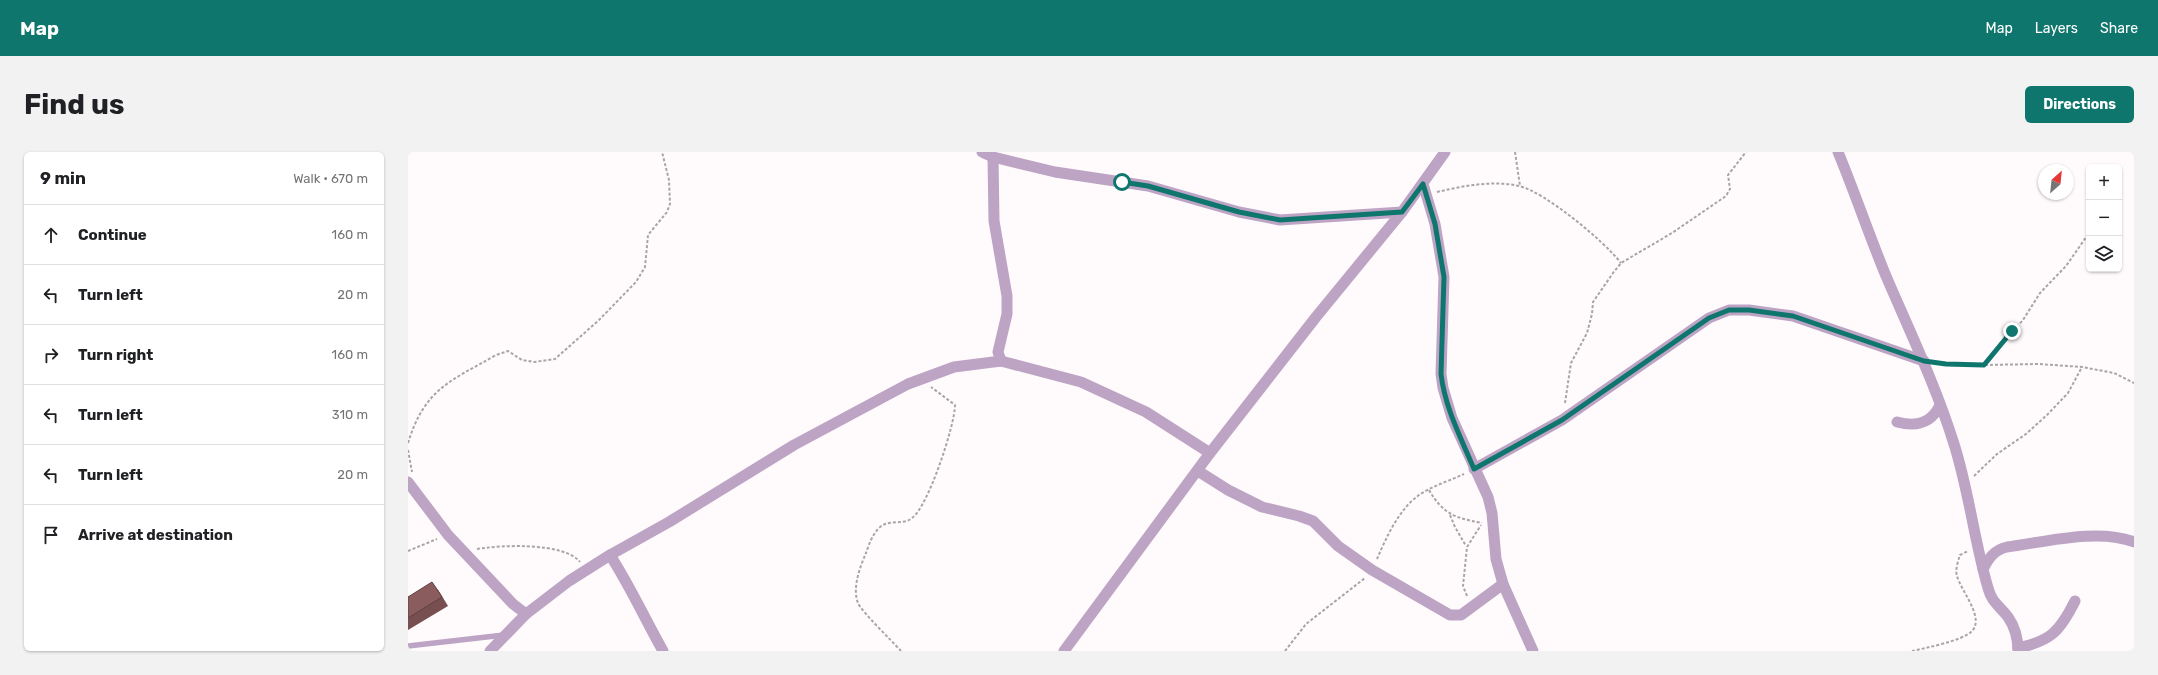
<!DOCTYPE html>
<meta charset="utf-8">
<style>
body{margin:0;font-family:Rubik,sans-serif;background:#f2f2f2;color:#202124}
.controls{position:absolute;right:12px;top:12px;display:grid;overflow:hidden;border-radius:6px;box-shadow:0 1px 3px #0004}
.controls button{width:36px;height:36px;display:grid;place-items:center;padding:0;border:0;border-bottom:1px solid #e0e0e0;background:#fff;color:#202124;font:20px sans-serif}
.compass{position:absolute;left:1630px;top:12px;width:36px;height:36px;border-radius:50%;background:#fff;box-shadow:0 1px 3px #0004;rotate:27deg}
.stop{position:absolute;width:12px;height:12px;margin:-9px;border:3px solid #0f766e;border-radius:50%;background:#fff}
.stop.end{background:#0f766e;border-color:#fff;box-shadow:0 1px 4px #0008}
.list{margin:0;padding:0;list-style:none}
h2{display:flex;justify-content:space-between;align-items:center;height:52px;margin:0;padding:0 16px;font-size:17px}
h2 small{font-size:13px;font-weight:400;color:#757577}
.list li{display:grid;grid-template-columns:26px 1fr auto;gap:12px;align-items:center;box-sizing:border-box;height:60px;padding:0 16px;border-top:1px solid #e0e0e0}
.list b{display:block;font-size:15px;white-space:nowrap}
.list em{font-size:13px;font-style:normal;color:#757577}
.icon{flex:none;width:22px;height:22px;fill:none;stroke:currentColor;stroke-width:2;stroke-linecap:round;stroke-linejoin:round}
.map{position:relative;flex:none;width:1726px;height:499px;overflow:hidden;border-radius:6px}
header{display:flex;align-items:center;gap:24px;box-sizing:border-box;height:56px;padding:0 20px;background:#0f766e;color:#fff}
header strong{font-size:19px}
nav{display:flex;gap:22px;margin-inline-start:auto;font-size:14px}
.intro{display:flex;align-items:center;justify-content:space-between;box-sizing:border-box;height:96px;padding:0 24px}
h1{margin:0;font-size:28px}
.button{padding:10px 18px;border-radius:6px;background:#0f766e;color:#fff;font-size:14px;font-weight:700}
main{display:flex;gap:24px;padding:0 24px}
aside{flex:1;background:#fff;border-radius:6px;box-shadow:0 1px 3px #0004}
.map>svg:first-child{display:block}
.lines{fill:none;stroke-linecap:round;stroke-linejoin:round}
.path{stroke:#a9a4a6;stroke-width:2;stroke-dasharray:3 2;stroke-linecap:butt}
.lane{stroke:#bda4c5;stroke-width:5.5}
.street{stroke:#bda4c5;stroke-width:11}
.wall{fill:#784f50}
.shaded-wall{fill:#614041}
.building{fill:#8b5c5d;stroke:#614041}
.route{stroke:#0f766e;stroke-width:5}
</style>
<header>
<strong>Map</strong>
<nav><a>Map</a><a>Layers</a><a>Share</a></nav>
</header>
<div class="intro"><h1>Find us</h1><a class="button">Directions</a></div>
<main>
<aside>
<h2>9 min<small>Walk · 670 m</small></h2>
<ul class="list">
<li><svg class="icon" aria-label="ahead" viewBox="0 0 24 24"><path d="M12 20V5M6 11l6-6 6 6"/></svg><div><b>Continue</b></div><em>160 m</em></li>
<li><svg class="icon" aria-label="left" viewBox="0 0 24 24"><path d="M17 20v-9H6M10 6l-5 5 5 5"/></svg><div><b>Turn left</b></div><em>20 m</em></li>
<li><svg class="icon" aria-label="right" viewBox="0 0 24 24"><path d="M7 20v-9h11M14 6l5 5-5 5"/></svg><div><b>Turn right</b></div><em>160 m</em></li>
<li><svg class="icon" aria-label="left" viewBox="0 0 24 24"><path d="M17 20v-9H6M10 6l-5 5 5 5"/></svg><div><b>Turn left</b></div><em>310 m</em></li>
<li><svg class="icon" aria-label="left" viewBox="0 0 24 24"><path d="M17 20v-9H6M10 6l-5 5 5 5"/></svg><div><b>Turn left</b></div><em>20 m</em></li>
<li><svg class="icon" aria-label="arrive" viewBox="0 0 24 24"><path d="M6 21V4h12l-3 4 3 4H6"/></svg><div><b>Arrive at destination</b></div></li>
</ul>
</aside>
<div class="map">
<svg width="1726" height="499" viewBox="0 0 1726 499">
<rect width="100%" height="100%" fill="#fffafc"/>
<g class="lines">
<g class="path">
<path d="M 1107,0 L 1112,34"/>
<path d="M 1029,40 C 1055,34 1084,28 1111,34 C 1137,40 1196,89 1213,111"/>
<path d="M 1527,211 L 1576,213 L 1631,212 L 1674,215 L 1706,221 L 1726,231"/>
<path d="M 1576,213 L 1615,168 L 1632,141 L 1658,114 L 1681,81"/>
<path d="M 1157,251 L 1163,211 L 1179,181 L 1184,162 L 1185,150 L 1205,121 L 1213,111 L 1264,81 L 1318,44 L 1322,37 L 1320,23 L 1338,0"/>
<path d="M 0,291 C 17,236 43,229 88,203 L 100,199 L 114,208 L 126,210 L 147,207 L 191,168 L 228,130 L 237,115 L 240,83 L 259,60 L 262,52 L 261,28 L 254,0"/>
<path d="M 0,298 L 4,320"/>
<path d="M 1566,324 L 1589,302 L 1618,282 L 1639,263 L 1660,241 L 1674,215"/>
<path d="M 1021,338 C 1035,362 1047,366 1074,371"/>
<path d="M 1042,363 L 1047,375 L 1058,394"/>
<path d="M 69,397 C 93,393 156,390 172,410"/>
<path d="M 0,399 L 29,387"/>
<path d="M 969,407 C 978,386 991,357 1011,343 C 1024,334 1041,329 1056,322"/>
<path d="M 1059,444 L 1055,434 L 1059,395 L 1073,373"/>
<path d="M 493,499 C 484,489 454,460 450,451 C 444,436 452,415 458,401 C 461,392 466,378 475,373 C 484,368 496,373 504,366 C 520,355 547,273 547,253 L 523,235"/>
<path d="M 877,499 L 898,472 L 957,426"/>
<path d="M 1504,499 C 1517,496 1553,489 1563,480 C 1578,467 1553,439 1549,424 C 1547,418 1550,409 1552,403 L 1560,399"/>
</g>
<path class="lane" d="M 0,494 L 96,483"/>
<g class="street">
<path d="M 574,0 L 585,5 L 647,20 L 740,34 L 831,60 L 872,68 L 994,60"/>
<path d="M 1430,0 C 1447,41 1461,83 1478,124 C 1502,180 1528,234 1546,292 C 1561,339 1566,388 1580,436 C 1584,451 1591,453 1600,465 C 1607,475 1610,487 1610,499"/>
<path d="M 585,5 L 586,69 L 599,144 L 599,162 L 590,200 L 593,209"/>
<path d="M 1015,32 L 1027,72 L 1036,125 L 1033,222 L 1035,236 L 1044,266 L 1080,345 L 1084,361 L 1088,407 L 1095,432 L 1125,499"/>
<path d="M 1489,270 C 1508,275 1523,272 1532,253"/>
<path d="M 1066,317 L 1154,268 L 1301,166 L 1321,158 L 1341,158 L 1385,164 L 1516,209"/>
<path d="M 790,319 L 820,338 L 854,355 L 891,364 L 905,369 L 930,394 L 964,418 L 1042,463 L 1053,463 L 1095,432"/>
<path d="M 0,330 L 40,383 L 105,452 L 118,462 L 161,429 L 202,403 L 261,370 L 386,293 L 500,232 L 546,215 L 593,209 L 673,230 L 738,260 L 802,301"/>
<path d="M 202,403 C 222,434 237,467 255,499"/>
<path d="M 1575,417 C 1581,406 1586,398 1599,395 C 1637,390 1691,376 1726,390"/>
<path d="M 1610,496 C 1643,489 1652,479 1667,449"/>
<path d="M 82,499 L 118,462"/>
<path d="M 656,499 L 802,301 L 908,165 L 994,60 L 1037,0"/>
</g>
</g>
<path class="wall" d="M 30,438 L 40,454 L 0,478 L 0,445 Z"/>
<path class="shaded-wall" d="M 24,430 L 30,438 L 40,454 Z"/>
<path class="building" d="M 24,430 L 34,445 L 0,466 L 0,445 Z"/>
<g class="lines">
<path class="route" d="M 714,30 L 740,34 L 831,60 L 872,68 L 994,60 L 1015,32 L 1027,72 L 1036,125 L 1033,222 C 1037,256 1053,286 1066,317 L 1154,268 L 1301,166 L 1321,158 L 1341,158 L 1385,164 L 1516,209 L 1538,212 L 1576,213 L 1604,179"/>
</g>
</svg>
<div class="controls">
<button>+</button>
<button>−</button>
<button><svg class="icon" aria-label="layers" viewBox="0 0 24 24"><path d="M12 4l9 5-9 5-9-5zM3 14l9 5 9-5"/></svg></button>
</div>
<svg class="compass" viewBox="-18 -18 36 36"><path d="M0-13l5 13h-10z" fill="#e53935"/><path d="M0 13l5-13h-10z" fill="#757577"/></svg>
<div class="stop" style="left:714px;top:30px"></div>
<div class="stop end" style="left:1604px;top:179px"></div>
</div>
</main>
